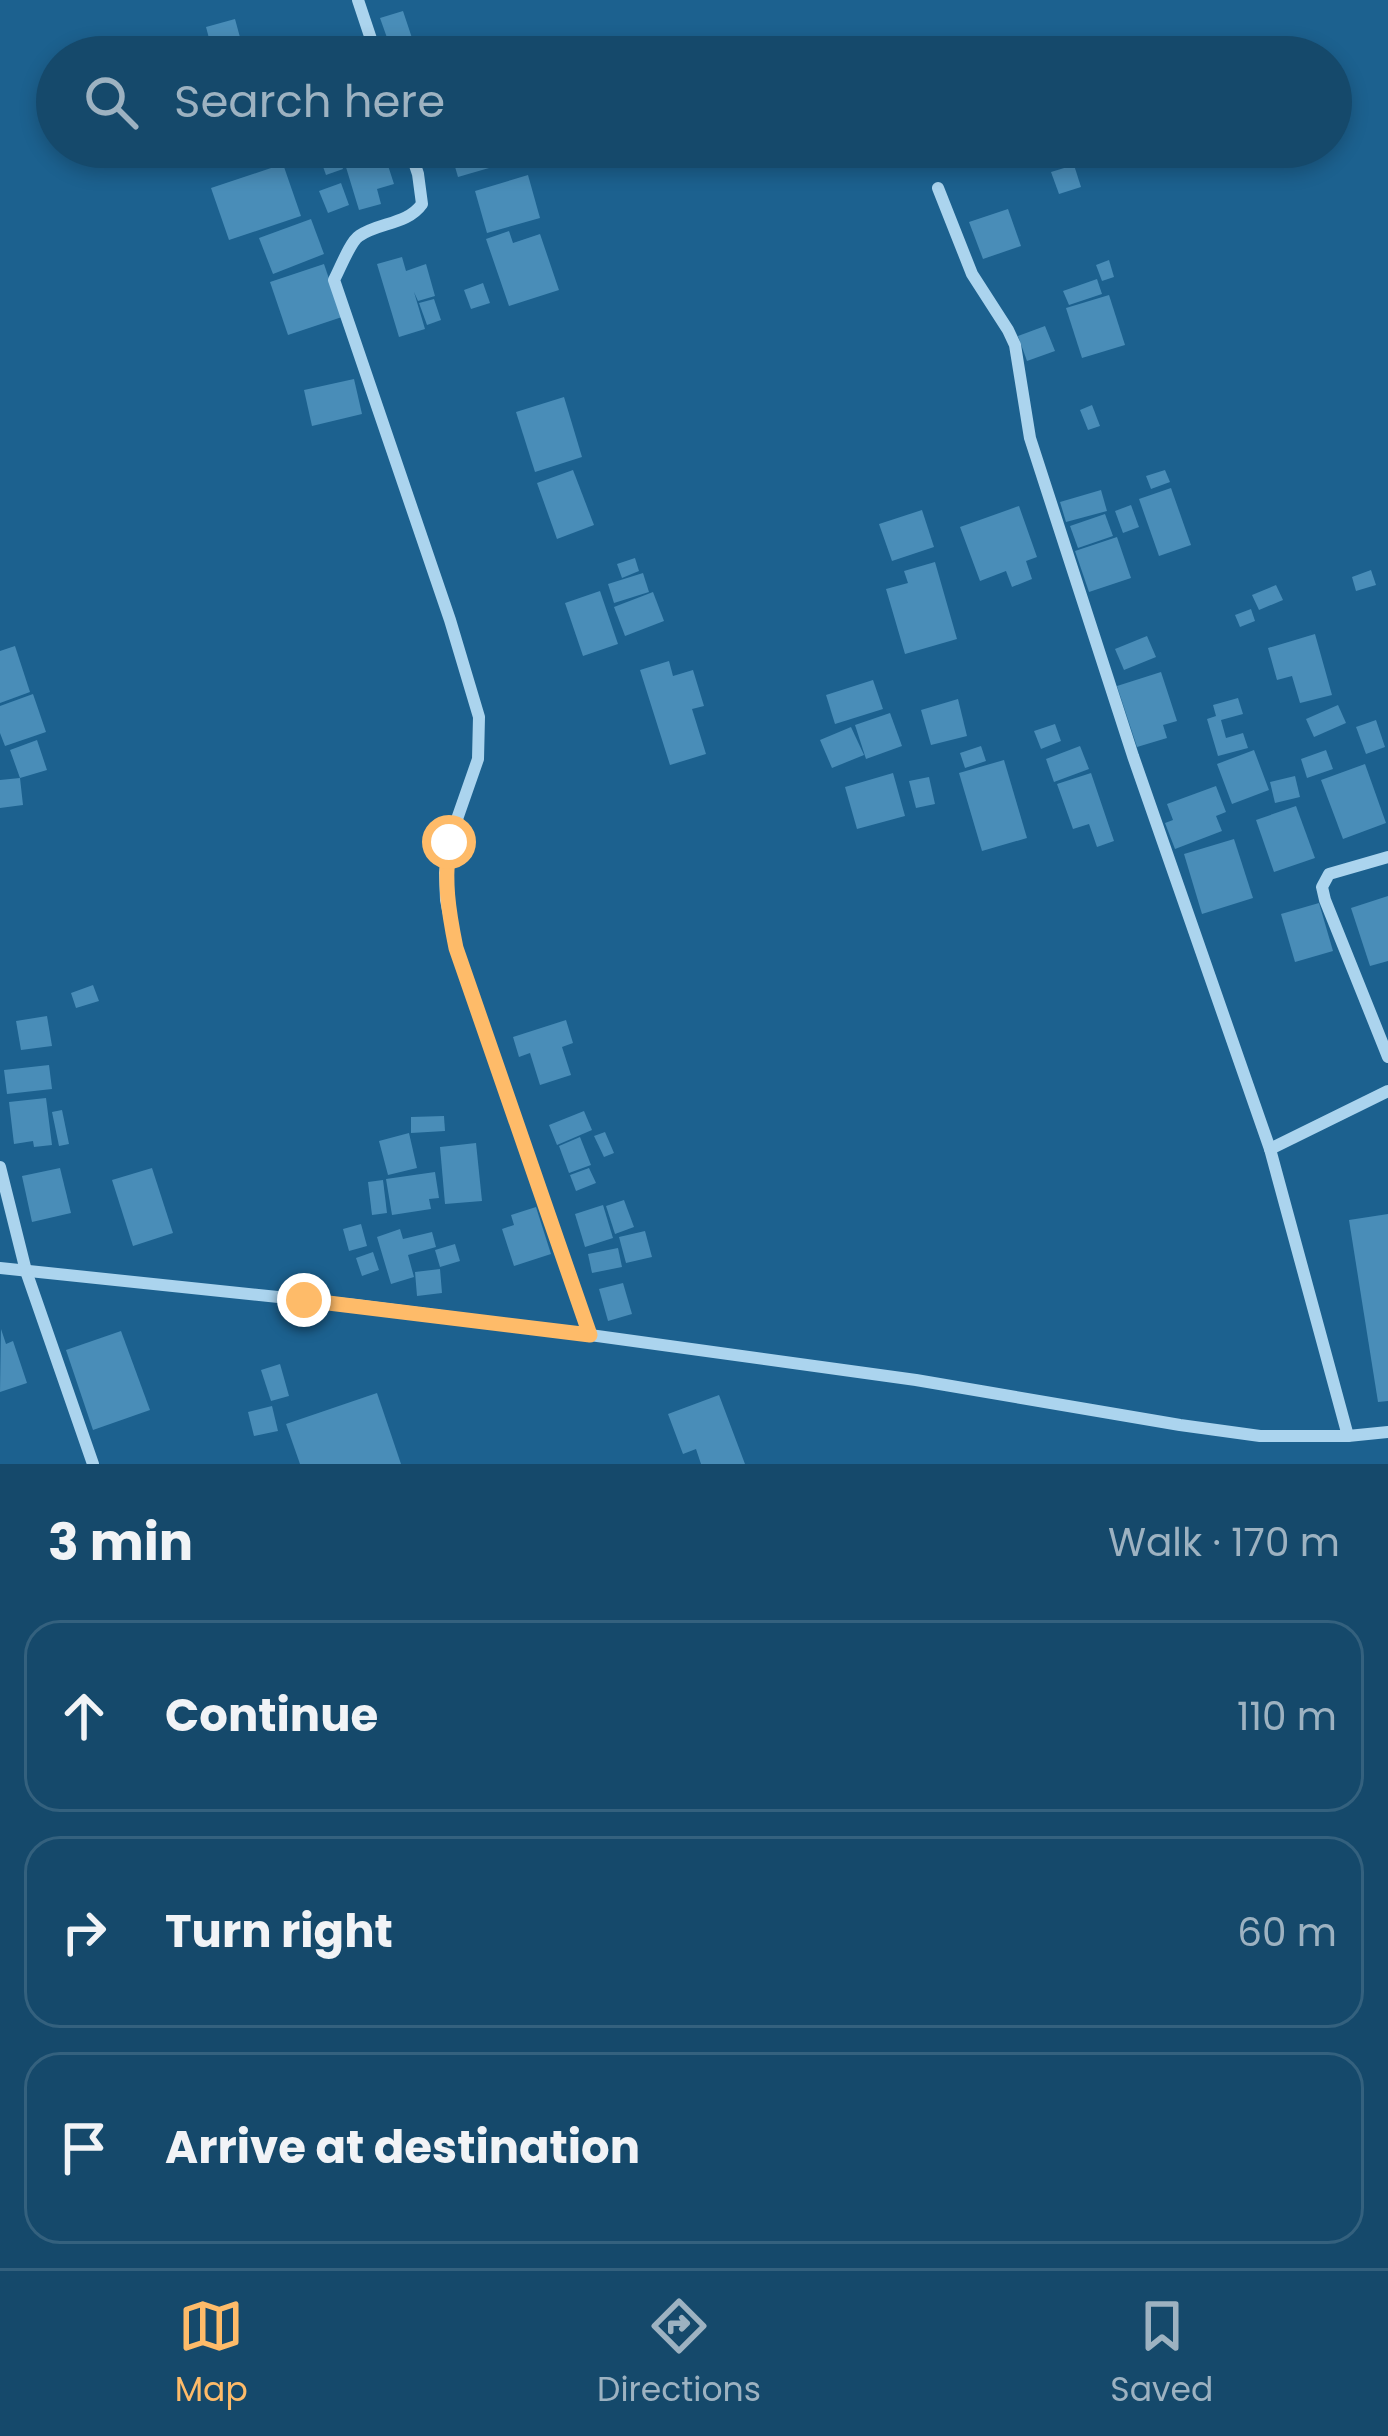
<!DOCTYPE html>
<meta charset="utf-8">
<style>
body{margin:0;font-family:Poppins,sans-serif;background:#1e5071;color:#f1f3f6}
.stop{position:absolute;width:36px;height:36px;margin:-27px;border:9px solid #febb69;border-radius:50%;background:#fff}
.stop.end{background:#febb69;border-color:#fff;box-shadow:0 3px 12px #0008}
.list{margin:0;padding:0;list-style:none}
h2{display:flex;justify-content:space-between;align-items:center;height:156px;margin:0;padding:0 48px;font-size:51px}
h2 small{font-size:39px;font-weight:400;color:#9db2c1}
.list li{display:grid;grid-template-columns:78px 1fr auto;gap:36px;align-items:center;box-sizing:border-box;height:192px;margin:0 24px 24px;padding:0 24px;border:3px solid #34617e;border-radius:36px}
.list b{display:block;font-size:45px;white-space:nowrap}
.list em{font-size:39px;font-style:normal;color:#9db2c1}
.icon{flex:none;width:66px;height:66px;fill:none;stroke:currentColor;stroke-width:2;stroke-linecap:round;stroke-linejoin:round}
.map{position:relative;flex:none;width:1388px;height:1464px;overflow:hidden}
.search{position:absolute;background:#15496b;box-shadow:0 6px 18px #0003;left:36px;right:36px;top:36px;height:132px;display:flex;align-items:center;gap:30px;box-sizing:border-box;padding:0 42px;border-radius:66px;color:#9db2c1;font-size:45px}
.sheet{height:804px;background:#15496b}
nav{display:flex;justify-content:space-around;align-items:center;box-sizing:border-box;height:168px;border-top:3px solid #34617e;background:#15496b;font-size:33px;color:#9db2c1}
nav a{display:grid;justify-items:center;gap:6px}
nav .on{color:#febb69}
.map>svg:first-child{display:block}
.building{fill:#498db8}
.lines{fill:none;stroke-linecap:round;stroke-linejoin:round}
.minor{stroke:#abd4ee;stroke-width:12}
.route{stroke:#febb69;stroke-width:15}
</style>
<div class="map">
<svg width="1388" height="1464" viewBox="0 0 1388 1464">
<rect width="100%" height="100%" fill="#1c618f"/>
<g class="building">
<path d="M 403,11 L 413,41 L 391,49 L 380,18 Z"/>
<path d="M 235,19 L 244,52 L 214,57 L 206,27 Z"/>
<path d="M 203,39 L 207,57 L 188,57 L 187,53 L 198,50 L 196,40 Z"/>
<path d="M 450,40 L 455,57 L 397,57 L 397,56 Z"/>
<path d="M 998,47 L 1001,57 L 970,57 L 969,56 Z"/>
<path d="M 223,147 L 273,147 L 275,151 L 230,166 Z"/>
<path d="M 317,147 L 345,147 L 345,148 L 319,155 Z"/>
<path d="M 365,147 L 382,147 L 394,184 L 377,189 L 381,204 L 359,210 L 342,154 Z"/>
<path d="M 471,147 L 483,147 L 489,168 L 458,177 L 451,153 Z"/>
<path d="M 337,152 L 343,169 L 326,175 L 320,158 Z"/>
<path d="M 283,164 L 301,216 L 229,240 L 211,188 Z"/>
<path d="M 1074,165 L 1081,187 L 1059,194 L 1051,172 Z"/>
<path d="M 528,175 L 540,218 L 487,233 L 475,191 Z"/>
<path d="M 341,183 L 349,205 L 328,213 L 319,191 Z"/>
<path d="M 1008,209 L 1021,246 L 983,259 L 969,222 Z"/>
<path d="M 311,219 L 324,254 L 273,274 L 259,238 Z"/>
<path d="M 509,231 L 513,243 L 540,234 L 559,290 L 509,306 L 486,239 Z"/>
<path d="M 402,257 L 406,271 L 426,264 L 435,296 L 418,301 L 414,292 L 425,329 L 399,337 L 377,264 Z"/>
<path d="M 1109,260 L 1114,277 L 1102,281 L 1096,265 Z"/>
<path d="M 324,264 L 342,317 L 288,335 L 270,282 Z"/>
<path d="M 1097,279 L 1102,294 L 1069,305 L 1063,291 Z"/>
<path d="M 483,283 L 490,303 L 471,309 L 464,290 Z"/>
<path d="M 1109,295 L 1125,345 L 1082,358 L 1066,308 Z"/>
<path d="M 434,299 L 441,320 L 427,325 L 419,303 Z"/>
<path d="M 1045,326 L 1055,351 L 1027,361 L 1018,336 Z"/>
<path d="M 354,379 L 362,414 L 312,426 L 304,390 Z"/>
<path d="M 564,397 L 582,457 L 535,472 L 516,412 Z"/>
<path d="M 1092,405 L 1100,426 L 1088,430 L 1080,410 Z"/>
<path d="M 573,470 L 594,525 L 557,539 L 537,483 Z"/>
<path d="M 1165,470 L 1170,482 L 1151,489 L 1146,476 Z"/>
<path d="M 1171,488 L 1191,545 L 1159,556 L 1139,499 Z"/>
<path d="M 1101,490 L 1107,511 L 1066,522 L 1060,502 Z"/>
<path d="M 1131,505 L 1139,527 L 1123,533 L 1115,511 Z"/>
<path d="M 1019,506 L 1037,557 L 1026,561 L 1032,579 L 1012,587 L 1006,571 L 980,581 L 960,527 Z"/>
<path d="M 922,510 L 934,547 L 892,561 L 879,524 Z"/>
<path d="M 1105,514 L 1113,536 L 1078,548 L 1070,526 Z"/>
<path d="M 1117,537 L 1131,578 L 1089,592 L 1075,551 Z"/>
<path d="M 635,558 L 639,571 L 622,578 L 617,564 Z"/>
<path d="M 935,562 L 957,639 L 905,654 L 886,589 L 908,583 L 904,571 Z"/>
<path d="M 1371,570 L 1376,585 L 1356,591 L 1352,577 Z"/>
<path d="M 643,573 L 649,592 L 614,603 L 608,584 Z"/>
<path d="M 1276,585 L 1283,600 L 1259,610 L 1252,595 Z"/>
<path d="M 600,591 L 618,644 L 583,656 L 565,603 Z"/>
<path d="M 653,592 L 664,621 L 625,636 L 614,607 Z"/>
<path d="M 1251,609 L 1255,621 L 1240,627 L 1235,615 Z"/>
<path d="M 1315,634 L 1332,695 L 1300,703 L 1292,676 L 1277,680 L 1268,648 Z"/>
<path d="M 1147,636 L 1156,657 L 1124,670 L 1115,649 Z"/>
<path d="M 15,646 L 30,692 L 0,703 L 0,651 Z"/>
<path d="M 669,661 L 673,676 L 693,670 L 704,706 L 692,709 L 706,754 L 670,765 L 640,670 Z"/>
<path d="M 1161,672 L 1177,721 L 1163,725 L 1167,738 L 1137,747 L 1117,686 Z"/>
<path d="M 873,680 L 883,709 L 835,724 L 826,695 Z"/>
<path d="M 33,694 L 46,732 L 5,746 L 0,733 L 0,706 Z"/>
<path d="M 1238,698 L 1243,714 L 1221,720 L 1226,738 L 1243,733 L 1248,748 L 1218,756 L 1207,719 L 1216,716 L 1213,705 Z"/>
<path d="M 958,699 L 967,736 L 931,745 L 921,710 Z"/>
<path d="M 1338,705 L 1346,723 L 1314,737 L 1306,719 Z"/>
<path d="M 890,713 L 902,746 L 866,759 L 855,725 Z"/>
<path d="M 1376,720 L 1385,747 L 1366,754 L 1356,727 Z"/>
<path d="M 1055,724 L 1061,741 L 1041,749 L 1034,731 Z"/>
<path d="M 851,727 L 864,755 L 832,768 L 820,740 Z"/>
<path d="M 37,740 L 47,770 L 20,778 L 23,805 L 0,808 L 0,780 L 20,778 L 10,750 Z"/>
<path d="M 981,746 L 986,761 L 965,768 L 960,753 Z"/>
<path d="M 1080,746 L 1089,769 L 1054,782 L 1046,759 Z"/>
<path d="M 1254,750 L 1269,790 L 1232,804 L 1217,764 Z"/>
<path d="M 1326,750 L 1333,769 L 1307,778 L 1301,759 Z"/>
<path d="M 1004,760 L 1027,838 L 982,851 L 959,773 Z"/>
<path d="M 1365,764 L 1386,823 L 1343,839 L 1321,780 Z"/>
<path d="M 893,773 L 905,816 L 857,829 L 845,787 Z"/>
<path d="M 1091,773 L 1114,841 L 1097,847 L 1089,824 L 1073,829 L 1057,784 Z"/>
<path d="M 1295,776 L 1300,797 L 1275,803 L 1270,782 Z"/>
<path d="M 929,777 L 935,804 L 916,808 L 909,781 Z"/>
<path d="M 1216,786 L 1226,812 L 1216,816 L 1222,831 L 1175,849 L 1165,823 L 1173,820 L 1167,804 Z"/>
<path d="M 1296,806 L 1315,858 L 1274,872 L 1256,820 Z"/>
<path d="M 1234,839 L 1253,898 L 1202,914 L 1184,854 Z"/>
<path d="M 1388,896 L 1388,961 L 1370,966 L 1351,908 Z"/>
<path d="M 1319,903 L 1333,951 L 1295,962 L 1281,914 Z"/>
<path d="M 93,985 L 99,1001 L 76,1008 L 71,993 Z"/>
<path d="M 47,1016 L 52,1046 L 21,1050 L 16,1021 Z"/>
<path d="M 566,1020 L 573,1043 L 562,1047 L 571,1075 L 540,1085 L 530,1053 L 519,1057 L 513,1037 Z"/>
<path d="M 49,1065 L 52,1089 L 7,1094 L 4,1070 Z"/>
<path d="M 46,1098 L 52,1145 L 34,1147 L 33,1141 L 14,1144 L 9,1102 Z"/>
<path d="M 62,1110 L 69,1144 L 59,1146 L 52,1112 Z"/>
<path d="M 584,1111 L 592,1130 L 557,1145 L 549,1125 Z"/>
<path d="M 444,1116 L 445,1131 L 411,1133 L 411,1117 Z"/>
<path d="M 605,1132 L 614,1153 L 604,1157 L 594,1136 Z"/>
<path d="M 409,1133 L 417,1168 L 388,1175 L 379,1141 Z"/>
<path d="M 580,1137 L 591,1165 L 569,1173 L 559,1146 Z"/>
<path d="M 476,1143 L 482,1201 L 445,1204 L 440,1147 Z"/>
<path d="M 60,1168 L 71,1213 L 32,1222 L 22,1176 Z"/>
<path d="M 152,1168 L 173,1233 L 133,1246 L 112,1180 Z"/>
<path d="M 589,1168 L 596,1183 L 576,1191 L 570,1175 Z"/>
<path d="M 435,1172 L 439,1198 L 429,1199 L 431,1209 L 392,1215 L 386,1179 Z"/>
<path d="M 383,1180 L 387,1213 L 372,1215 L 368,1182 Z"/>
<path d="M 624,1200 L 634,1227 L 615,1234 L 606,1206 Z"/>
<path d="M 603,1205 L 613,1238 L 585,1247 L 575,1214 Z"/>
<path d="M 536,1207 L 551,1254 L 514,1266 L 502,1229 L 514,1225 L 511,1215 Z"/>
<path d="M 1388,1214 L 1388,1401 L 1378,1402 L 1349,1220 Z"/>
<path d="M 361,1224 L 367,1246 L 349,1251 L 343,1229 Z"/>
<path d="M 400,1229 L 403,1239 L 432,1232 L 436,1247 L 408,1255 L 414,1277 L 391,1284 L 377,1237 Z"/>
<path d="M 645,1231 L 652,1257 L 626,1263 L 619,1237 Z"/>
<path d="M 455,1244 L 460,1261 L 440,1267 L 435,1250 Z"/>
<path d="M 618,1248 L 622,1267 L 592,1273 L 588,1254 Z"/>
<path d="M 373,1252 L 379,1270 L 362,1276 L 356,1258 Z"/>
<path d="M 440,1269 L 442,1293 L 417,1296 L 415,1272 Z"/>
<path d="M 623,1283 L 632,1314 L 608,1321 L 599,1289 Z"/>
<path d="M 1,1329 L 6,1344 L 13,1341 L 27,1383 L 0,1392 Z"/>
<path d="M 121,1331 L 150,1410 L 93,1430 L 66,1350 Z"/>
<path d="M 280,1364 L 289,1396 L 271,1401 L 261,1370 Z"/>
<path d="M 377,1393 L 401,1464 L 300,1464 L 286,1424 Z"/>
<path d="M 719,1395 L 745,1464 L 701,1464 L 696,1449 L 683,1454 L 668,1414 Z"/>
<path d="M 272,1406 L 278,1431 L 254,1436 L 248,1412 Z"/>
</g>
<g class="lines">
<g class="minor">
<path d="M 358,0 L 377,57"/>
<path d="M 409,147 L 418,174 L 422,204 C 407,225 379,222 359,236 C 350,242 340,269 334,280 L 450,620 L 479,717 L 478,759 L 449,842 L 445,873 L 446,900 L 456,948 L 590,1335"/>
<path d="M 938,188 L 972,274 L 1008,330 L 1015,345 L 1030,438 L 1133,756 L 1270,1149 L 1348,1436"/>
<path d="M 1388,857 L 1329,874 L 1322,887 L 1325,900 L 1388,1057"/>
<path d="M 1270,1149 L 1388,1091"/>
<path d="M 0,1167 L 26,1271 L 93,1464"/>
<path d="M 0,1268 L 355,1305 L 590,1335 L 916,1380 L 1180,1425 L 1260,1436 L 1348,1436 L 1388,1432"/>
</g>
</g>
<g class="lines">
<path class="route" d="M 304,1300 L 590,1335 L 456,948 C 448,909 444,881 449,842"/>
</g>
</svg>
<div class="stop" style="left:449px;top:842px"></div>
<div class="stop end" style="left:304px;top:1300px"></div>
<div class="search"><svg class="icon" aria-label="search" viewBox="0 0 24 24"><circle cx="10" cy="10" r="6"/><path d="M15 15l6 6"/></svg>Search here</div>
</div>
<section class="sheet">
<h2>3 min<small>Walk · 170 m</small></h2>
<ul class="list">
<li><svg class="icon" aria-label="ahead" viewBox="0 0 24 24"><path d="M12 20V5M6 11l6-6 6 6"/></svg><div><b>Continue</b></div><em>110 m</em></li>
<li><svg class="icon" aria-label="right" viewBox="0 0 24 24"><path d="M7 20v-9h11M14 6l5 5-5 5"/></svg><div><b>Turn right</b></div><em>60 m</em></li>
<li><svg class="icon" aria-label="arrive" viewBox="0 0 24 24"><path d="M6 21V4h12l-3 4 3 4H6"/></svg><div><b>Arrive at destination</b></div></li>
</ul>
</section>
<nav>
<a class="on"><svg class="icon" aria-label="map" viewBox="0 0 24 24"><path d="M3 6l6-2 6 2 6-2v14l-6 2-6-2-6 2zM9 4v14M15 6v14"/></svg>Map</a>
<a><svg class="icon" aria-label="directions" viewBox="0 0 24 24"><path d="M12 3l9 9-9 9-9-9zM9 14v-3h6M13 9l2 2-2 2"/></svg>Directions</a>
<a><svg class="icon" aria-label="saved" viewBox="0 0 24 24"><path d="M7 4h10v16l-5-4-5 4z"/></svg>Saved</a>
</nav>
